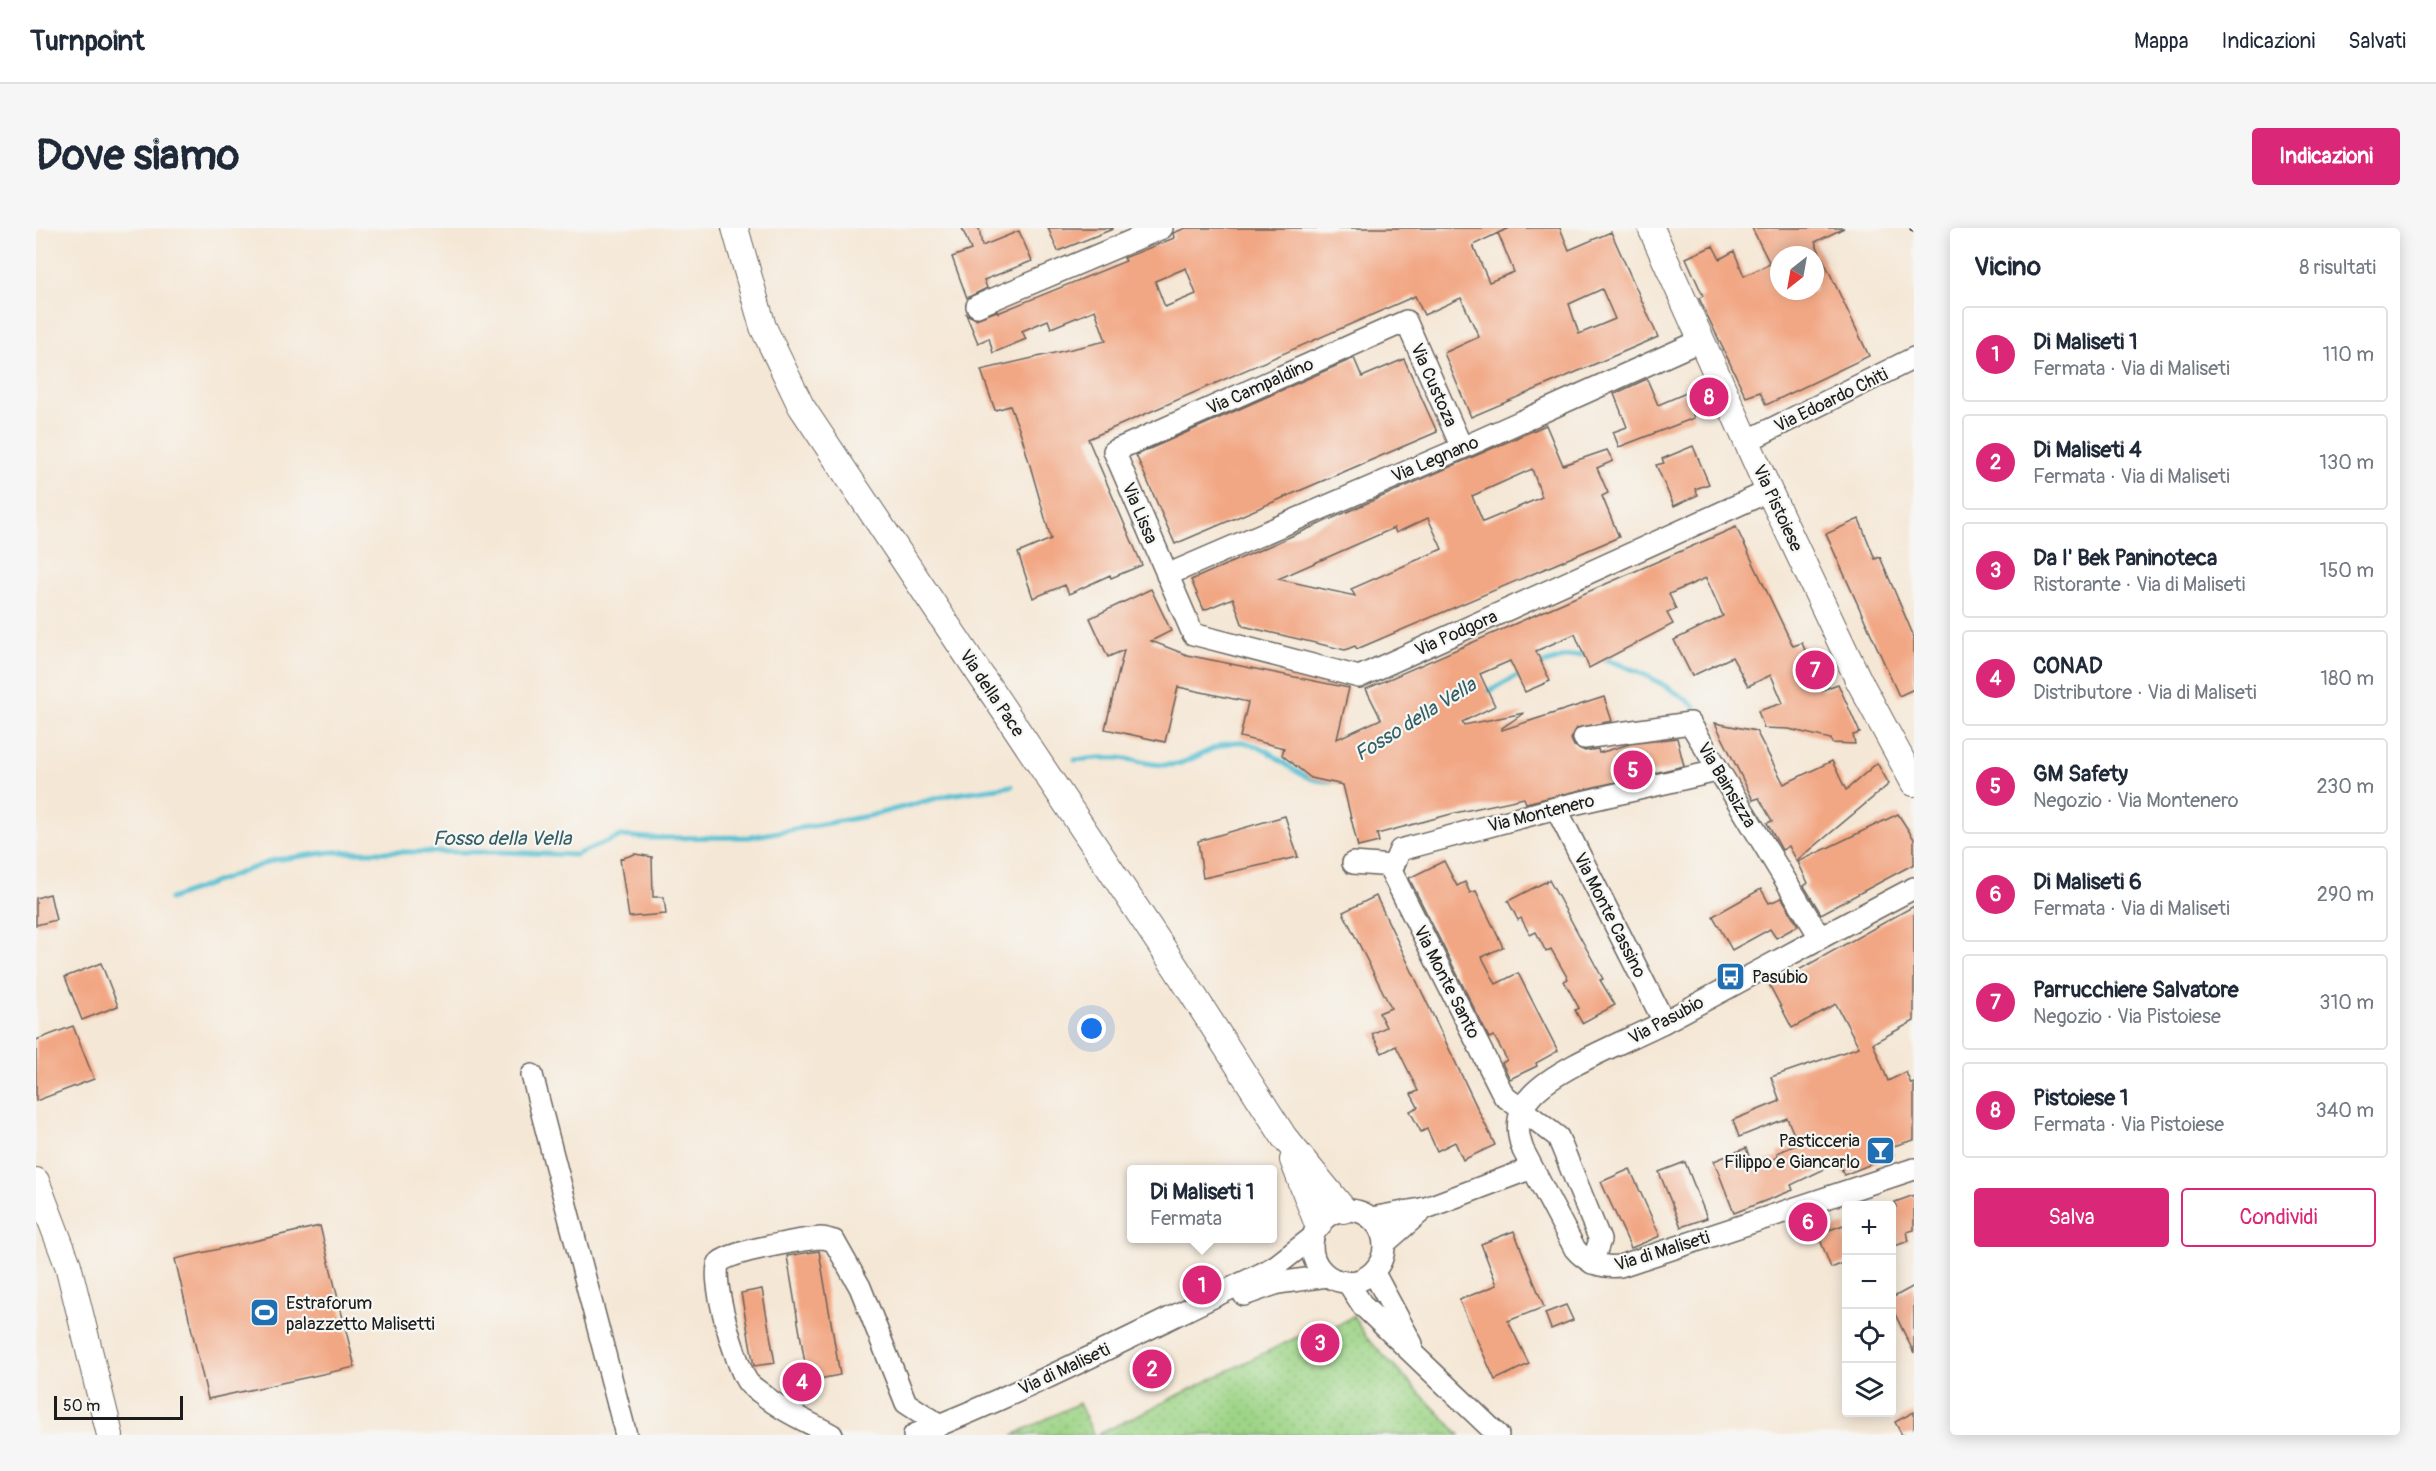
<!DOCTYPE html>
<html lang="it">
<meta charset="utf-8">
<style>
body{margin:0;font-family:Pangolin,sans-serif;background:#f6f6f7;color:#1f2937}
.controls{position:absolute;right:18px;bottom:18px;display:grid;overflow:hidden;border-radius:6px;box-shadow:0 3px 15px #0003}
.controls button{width:54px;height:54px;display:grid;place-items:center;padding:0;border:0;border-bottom:2px solid #e0e1e3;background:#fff;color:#1f2937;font:30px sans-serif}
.compass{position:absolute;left:1734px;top:18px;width:54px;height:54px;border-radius:50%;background:#fff;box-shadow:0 3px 15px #0003;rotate:211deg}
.scale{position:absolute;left:18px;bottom:15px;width:129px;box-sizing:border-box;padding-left:6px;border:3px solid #1c1c1c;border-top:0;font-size:16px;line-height:21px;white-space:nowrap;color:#1c1c1c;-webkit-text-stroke:4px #f6f6f2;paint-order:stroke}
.you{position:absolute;left:1056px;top:801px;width:21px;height:21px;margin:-15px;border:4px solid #fff;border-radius:50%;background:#1a73e8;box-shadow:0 0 0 9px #1a73e833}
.badge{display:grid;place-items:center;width:39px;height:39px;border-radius:50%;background:#db2777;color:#fff;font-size:20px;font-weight:700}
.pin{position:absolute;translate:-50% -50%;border:3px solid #fff;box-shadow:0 2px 6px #0006}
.popup{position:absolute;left:1091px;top:937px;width:150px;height:78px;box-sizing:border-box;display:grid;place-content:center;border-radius:6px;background:#fff;filter:drop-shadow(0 2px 4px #0005);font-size:20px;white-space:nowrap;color:#747a83}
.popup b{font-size:22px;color:#1f2937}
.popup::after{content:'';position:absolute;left:50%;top:100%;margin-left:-12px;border:12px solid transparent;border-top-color:#fff}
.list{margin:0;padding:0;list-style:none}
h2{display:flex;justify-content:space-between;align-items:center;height:78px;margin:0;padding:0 24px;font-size:26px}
h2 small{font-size:20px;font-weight:400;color:#747a83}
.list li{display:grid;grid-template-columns:39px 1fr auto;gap:18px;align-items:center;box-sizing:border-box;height:96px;margin:0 12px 12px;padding:0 12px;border:2px solid #e0e1e3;border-radius:6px}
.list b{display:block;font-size:22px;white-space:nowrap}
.list p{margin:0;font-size:20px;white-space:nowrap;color:#747a83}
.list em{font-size:20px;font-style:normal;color:#747a83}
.actions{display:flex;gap:12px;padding:18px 24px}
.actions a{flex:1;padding:14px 0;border:2px solid #db2777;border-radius:6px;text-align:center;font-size:21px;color:#db2777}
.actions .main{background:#db2777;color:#fff}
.icon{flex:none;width:33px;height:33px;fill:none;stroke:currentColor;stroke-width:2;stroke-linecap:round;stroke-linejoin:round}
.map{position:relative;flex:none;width:1878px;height:1207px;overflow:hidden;border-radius:6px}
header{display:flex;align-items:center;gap:36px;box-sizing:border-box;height:84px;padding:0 30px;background:#fff;border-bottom:2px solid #e0e1e3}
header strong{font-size:28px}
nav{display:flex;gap:33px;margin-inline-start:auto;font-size:21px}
.intro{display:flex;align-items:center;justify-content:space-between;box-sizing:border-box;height:144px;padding:0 36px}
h1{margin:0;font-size:42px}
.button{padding:15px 27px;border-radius:6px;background:#db2777;color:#fff;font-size:21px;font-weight:700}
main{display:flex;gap:36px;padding:0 36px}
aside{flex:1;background:#fff;border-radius:6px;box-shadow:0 3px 15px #0003}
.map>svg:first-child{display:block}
.green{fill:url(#green-dots);stroke:#5c7851;stroke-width:1.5}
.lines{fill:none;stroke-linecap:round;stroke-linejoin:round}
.stream{stroke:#56c0d2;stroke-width:5}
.building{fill:#f2a784;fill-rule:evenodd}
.minor-casing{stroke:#68635d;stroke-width:24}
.major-casing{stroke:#68635d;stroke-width:28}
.minor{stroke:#fff;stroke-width:21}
.major{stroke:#fff;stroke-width:26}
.rail-casing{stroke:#1c1c1c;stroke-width:7}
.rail{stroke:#f6f6f2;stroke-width:4.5;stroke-dasharray:14;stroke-linecap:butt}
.labels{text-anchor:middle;stroke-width:4.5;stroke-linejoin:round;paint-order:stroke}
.street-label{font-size:18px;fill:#1c1c1c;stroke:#f6f6f2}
.poi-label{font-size:18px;fill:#1c1c1c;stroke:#f6f6f2;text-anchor:start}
.water-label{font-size:20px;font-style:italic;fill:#335e65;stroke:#f6f6f2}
</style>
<header>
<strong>Turnpoint</strong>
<nav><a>Mappa</a><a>Indicazioni</a><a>Salvati</a></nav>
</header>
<div class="intro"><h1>Dove siamo</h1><a class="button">Indicazioni</a></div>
<main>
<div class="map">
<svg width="1878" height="1207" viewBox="0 0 1878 1207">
<defs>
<pattern id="green-dots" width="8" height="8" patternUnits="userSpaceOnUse" patternTransform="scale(1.5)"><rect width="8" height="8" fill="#9dd486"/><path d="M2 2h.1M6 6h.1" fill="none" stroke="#87b573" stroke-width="1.8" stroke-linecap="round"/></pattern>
</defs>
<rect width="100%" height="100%" fill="#f6f6f2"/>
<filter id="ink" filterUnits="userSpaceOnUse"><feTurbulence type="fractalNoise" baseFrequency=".0167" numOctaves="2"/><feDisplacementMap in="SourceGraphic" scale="12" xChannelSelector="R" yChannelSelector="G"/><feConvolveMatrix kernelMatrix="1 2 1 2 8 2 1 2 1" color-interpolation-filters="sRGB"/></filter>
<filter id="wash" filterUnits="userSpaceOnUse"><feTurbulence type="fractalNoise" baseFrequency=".008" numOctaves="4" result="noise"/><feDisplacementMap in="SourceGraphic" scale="24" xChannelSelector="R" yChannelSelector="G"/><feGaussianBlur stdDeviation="1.35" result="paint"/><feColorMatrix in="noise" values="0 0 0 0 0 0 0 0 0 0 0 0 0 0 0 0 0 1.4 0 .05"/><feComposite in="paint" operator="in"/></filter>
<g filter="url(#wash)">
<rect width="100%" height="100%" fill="#f5e7d5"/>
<g class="green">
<path d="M 1317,1088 L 1330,1109 L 1424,1207 L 1061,1207 L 1267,1106 L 1282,1135 L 1290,1104 Z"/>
<path d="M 1043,1175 L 1058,1207 L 977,1207 Z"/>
</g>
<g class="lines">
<g class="stream">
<path d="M 1565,430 C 1599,440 1630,456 1659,478"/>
<path d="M 1501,438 L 1529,429 L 1553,426"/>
<path d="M 1448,466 L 1487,445"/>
<path d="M 1039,532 C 1053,531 1067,529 1081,530 C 1101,531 1120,540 1141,536 C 1163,531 1187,509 1211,515 C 1245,523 1260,557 1298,553"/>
<path d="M 134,671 L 238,632 L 295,624 L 469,624 L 539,627 L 585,608 L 614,610 L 714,609 L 837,587 L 913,567 L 976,558"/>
</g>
</g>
<g id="blocks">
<g class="building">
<path d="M 926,0 L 943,0 L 946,18 L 983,3 L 996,33 L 948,52 L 951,60 L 931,70 L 916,29 L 935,22 Z"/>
<path d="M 1012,0 L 1077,0 L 1077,1 L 1022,23 Z"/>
<path d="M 1150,0 L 1473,0 L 1462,5 L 1474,0 L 1524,0 L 1533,22 L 1575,4 L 1622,109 L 1435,189 L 1408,125 L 1443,109 L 1425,70 L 1388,87 L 1379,68 L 1052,211 L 1106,337 L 1075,350 L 1074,347 L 1033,366 L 1029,357 L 997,370 L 982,325 L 1015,311 L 985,206 L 974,178 L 959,182 L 945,142 L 1070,113 L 1059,82 L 1015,100 L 1012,92 L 986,103 L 990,111 L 957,125 L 953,110 L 942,115 L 930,86 L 940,91 L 961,83 L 962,85 L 1090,33 L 1088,30 L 1138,10 L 1137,5 ZM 1462,5 L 1478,44 L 1453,54 L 1437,17 ZM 1150,40 L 1160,66 L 1129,79 L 1119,53 ZM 1566,61 L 1579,91 L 1543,106 L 1533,76 Z"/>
<path d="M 1716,0 L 1808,0 L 1779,14 L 1833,128 L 1730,177 L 1724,164 L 1710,169 L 1663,70 L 1667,68 L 1650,30 L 1677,18 L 1684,31 L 1698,23 L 1708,48 L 1734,36 ZM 1743,27 L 1779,27 L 1779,63 L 1743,63 Z"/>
<path d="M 1318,130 L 1326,149 L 1368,131 L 1401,204 L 1139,316 L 1100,227 Z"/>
<path d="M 1611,151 L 1622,177 L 1650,165 L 1658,190 L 1583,219 L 1577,204 L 1591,199 L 1578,166 Z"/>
<path d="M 1510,197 L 1527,237 L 1571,222 L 1577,233 L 1561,240 L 1572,265 L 1566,268 L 1583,309 L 1321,421 L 1319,418 L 1309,422 L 1207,398 L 1197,370 L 1168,382 L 1155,352 ZM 1496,241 L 1506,269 L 1447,294 L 1436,268 ZM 1392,290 L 1406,321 L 1315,361 L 1319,368 L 1242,351 L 1358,300 L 1360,305 Z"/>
<path d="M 1657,218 L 1673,256 L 1659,261 L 1662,267 L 1638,278 L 1620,237 L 1628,235 L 1626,231 Z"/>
<path d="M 1823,291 L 1839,331 L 1844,329 L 1878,409 L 1878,461 L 1863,468 L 1790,306 Z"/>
<path d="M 1700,299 L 1757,418 L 1766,415 L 1786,462 L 1802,456 L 1824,505 L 1817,507 L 1819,516 L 1796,515 L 1795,511 L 1753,501 L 1728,500 L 1722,483 L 1747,475 L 1735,447 L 1712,458 L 1696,429 L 1656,448 L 1638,412 L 1687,388 L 1670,350 L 1633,366 L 1640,381 L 1631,385 L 1637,396 L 1553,440 L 1539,406 L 1500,423 L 1514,453 L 1489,464 L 1474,433 L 1444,446 L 1459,478 L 1426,494 L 1428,497 L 1488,485 L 1466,500 L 1466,502 L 1568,469 L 1576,493 L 1541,500 L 1535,511 L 1538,518 L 1549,523 L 1562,521 L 1563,525 L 1594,516 L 1641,510 L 1648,538 L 1490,575 L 1488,570 L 1419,585 L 1341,606 L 1343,614 L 1322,619 L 1307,557 L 1275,550 L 1246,527 L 1248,520 L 1204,509 L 1212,474 L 1142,459 L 1129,514 L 1069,501 L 1088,422 L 1072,429 L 1054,390 L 1115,361 L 1135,403 L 1115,413 L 1151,427 L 1313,460 L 1301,511 L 1345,491 L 1330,461 Z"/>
<path d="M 1679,495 L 1720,503 L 1748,556 L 1796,533 L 1810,562 L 1841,535 L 1853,556 L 1761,633 L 1753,618 L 1746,622 L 1731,595 L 1736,593 L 1723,570 L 1717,572 Z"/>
<path d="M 1862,586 L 1878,611 L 1878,636 L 1785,686 L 1768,658 L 1772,655 L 1762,634 Z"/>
<path d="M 1249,588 L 1262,629 L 1167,650 L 1162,613 Z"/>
<path d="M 599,626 L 616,629 L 617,669 L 628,669 L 630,686 L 593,689 L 584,631 Z"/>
<path d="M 1408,633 L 1421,658 L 1429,654 L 1434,665 L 1440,663 L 1467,719 L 1446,729 L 1460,756 L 1482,745 L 1522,823 L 1500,835 L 1501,838 L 1474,851 L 1466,835 L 1471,832 L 1458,808 L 1453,810 L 1373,650 Z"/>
<path d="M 1513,652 L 1567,751 L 1564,752 L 1579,777 L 1546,795 L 1539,782 L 1543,780 L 1528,753 L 1532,751 L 1515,721 L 1510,724 L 1500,704 L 1494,707 L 1485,690 L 1482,692 L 1472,673 Z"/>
<path d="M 1725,661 L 1733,675 L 1746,670 L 1762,698 L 1740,710 L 1734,701 L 1696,722 L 1677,688 Z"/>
<path d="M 14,666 L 20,692 L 0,697 L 0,670 Z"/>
<path d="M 1340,668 L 1459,917 L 1427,932 L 1419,914 L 1401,923 L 1391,901 L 1385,904 L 1374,883 L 1382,879 L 1375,866 L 1382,863 L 1372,842 L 1360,818 L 1346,825 L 1336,806 L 1350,799 L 1343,785 L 1355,780 L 1307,684 Z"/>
<path d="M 1878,678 L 1878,793 L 1837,815 L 1852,853 L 1870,844 L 1875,856 L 1878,855 L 1878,912 L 1854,919 L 1858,927 L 1808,947 L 1803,934 L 1755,957 L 1757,962 L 1698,985 L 1678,933 L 1710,920 L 1717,938 L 1742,929 L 1741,925 L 1762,916 L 1751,890 L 1703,909 L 1697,892 L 1744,873 L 1735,849 L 1823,819 L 1800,776 L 1756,800 L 1734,758 Z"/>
<path d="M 65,735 L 82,778 L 46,792 L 29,749 Z"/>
<path d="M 37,798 L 58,851 L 0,873 L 0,812 Z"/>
<path d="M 1649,934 L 1671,990 L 1645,999 L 1623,944 Z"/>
<path d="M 1594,941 L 1624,1008 L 1595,1020 L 1565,954 Z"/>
<path d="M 1878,967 L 1878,1002 L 1871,1004 L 1873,1013 L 1856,1019 L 1856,980 L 1860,979 L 1859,974 Z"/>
<path d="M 1810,996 L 1810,1034 L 1795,1040 L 1782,1006 Z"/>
<path d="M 284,998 L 319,1139 L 172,1171 L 139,1031 Z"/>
<path d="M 1478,1003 L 1508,1079 L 1472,1093 L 1493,1136 L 1459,1152 L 1423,1072 L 1461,1057 L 1445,1016 Z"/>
<path d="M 783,1023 L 804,1147 L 772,1153 L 751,1028 Z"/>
<path d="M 1878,1058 L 1878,1125 L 1856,1080 L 1856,1070 Z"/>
<path d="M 726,1061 L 739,1135 L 718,1138 L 705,1065 Z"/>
<path d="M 1530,1077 L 1537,1092 L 1515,1101 L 1509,1085 Z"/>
<path d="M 1287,1096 L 1301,1124 L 1282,1135 L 1267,1106 Z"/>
<path d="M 1878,1184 L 1878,1207 L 1866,1207 L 1859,1194 Z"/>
</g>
</g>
</g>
<g filter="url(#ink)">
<use href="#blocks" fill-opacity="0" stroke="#68635d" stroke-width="1.5"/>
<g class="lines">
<defs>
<g id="minor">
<path d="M 941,78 L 1126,0"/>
<path d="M 1711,213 L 1878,130"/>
<path d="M 1426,220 L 1370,93 L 1078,223 L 1157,406 L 1323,449 L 1733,263"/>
<path d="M 1131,347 L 1426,220 L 1666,112"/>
<path d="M 1548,510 L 1654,495 L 1784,709"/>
<path d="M 1520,580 L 1628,794"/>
<path d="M 1317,635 L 1357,638"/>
<path d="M 1878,660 C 1794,704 1711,750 1628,794 C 1591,813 1522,839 1496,867 C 1481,883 1479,901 1487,922 L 1539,1021 C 1551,1035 1566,1040 1584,1038 L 1878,941"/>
<path d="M 496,847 L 590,1207"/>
<circle cx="1312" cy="1018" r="36"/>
<path d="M 1335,990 L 1390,980 L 1496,940"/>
<path d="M 1349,1015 L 1389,980"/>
<path d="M 1556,1035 L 1564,1012 L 1522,909 L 1468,868 L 1355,643 L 1364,622 L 1520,580 L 1681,543"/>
<path d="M 1338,1045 L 1376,1116"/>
<path d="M 1312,1055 L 1327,1078 L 1462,1207"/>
<path d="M 1208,1067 L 1242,1055 L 1291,1048"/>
<path d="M 796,1207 C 771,1193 747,1184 725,1165 C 721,1162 714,1158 711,1153 C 700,1137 674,1050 683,1035 C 690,1024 769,1011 785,1010 C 789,1010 794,1012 798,1013 L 824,1059 L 870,1175 L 904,1197"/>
<path d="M 878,1207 C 997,1161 1111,1100 1227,1045 L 1241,1037 L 1277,1009"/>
</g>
<g id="major">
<path d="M 699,0 L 727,99 L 765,178 L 1140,740 L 1248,909 L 1308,982"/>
<path d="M 1615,0 L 1733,263 L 1822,451 L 1878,555"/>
<path d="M 1257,932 L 1282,997"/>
<path d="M 0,953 L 32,1037 L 74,1207"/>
</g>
</defs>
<use href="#minor" class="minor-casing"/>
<use href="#major" class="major-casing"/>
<use href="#minor" class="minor"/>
<use href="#major" class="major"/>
<defs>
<path id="rail" d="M 1877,0 L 1878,1"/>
</defs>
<use href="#rail" class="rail-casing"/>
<use href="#rail" class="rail"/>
</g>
</g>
<defs>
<symbol id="bus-square" viewBox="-11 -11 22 22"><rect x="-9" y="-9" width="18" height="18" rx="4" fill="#1f6fb2" stroke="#f6f6f2"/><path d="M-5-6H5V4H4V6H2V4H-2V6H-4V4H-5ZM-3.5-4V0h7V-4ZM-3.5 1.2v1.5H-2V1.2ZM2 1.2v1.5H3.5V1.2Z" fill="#fff"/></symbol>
<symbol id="bar-square" viewBox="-11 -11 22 22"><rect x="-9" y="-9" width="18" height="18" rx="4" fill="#1f6fb2" stroke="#f6f6f2"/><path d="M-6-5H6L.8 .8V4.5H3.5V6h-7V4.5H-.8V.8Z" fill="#fff"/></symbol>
<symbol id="stadium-square" viewBox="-11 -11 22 22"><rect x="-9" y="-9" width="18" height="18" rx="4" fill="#1f6fb2" stroke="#f6f6f2"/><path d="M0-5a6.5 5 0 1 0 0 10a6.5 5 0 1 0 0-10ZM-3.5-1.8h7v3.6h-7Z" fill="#fff"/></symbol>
</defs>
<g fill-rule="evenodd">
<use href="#bus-square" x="1678" y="732" width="33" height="33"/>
<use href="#bar-square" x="1828" y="906" width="33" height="33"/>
<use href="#stadium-square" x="212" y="1068" width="33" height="33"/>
</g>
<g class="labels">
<g class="street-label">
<text transform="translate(1398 157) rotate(66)" y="6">Via Custoza</text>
<text transform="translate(1224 158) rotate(-24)" y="6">Via Campaldino</text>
<text transform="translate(1795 172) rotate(-26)" y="6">Via Edoardo Chiti</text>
<text transform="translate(1399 231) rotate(-23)" y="6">Via Legnano</text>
<text transform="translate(1742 280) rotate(65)" y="6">Via Pistoiese</text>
<text transform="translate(1104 285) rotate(67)" y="6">Via Lissa</text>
<text transform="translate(1420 405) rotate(-24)" y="6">Via Podgora</text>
<text transform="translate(956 465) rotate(56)" y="6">Via della Pace</text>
<text transform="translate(1691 557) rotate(59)" y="6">Via Bainsizza</text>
<text transform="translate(1505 585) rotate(-14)" y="6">Via Montenero</text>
<text transform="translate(1574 687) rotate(63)" y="6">Via Monte Cassino</text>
<text transform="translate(1411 754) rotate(63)" y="6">Via Monte Santo</text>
<text transform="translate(1630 792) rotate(-28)" y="6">Via Pasubio</text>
<text transform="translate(1626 1023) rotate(-17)" y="6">Via di Maliseti</text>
<text transform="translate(1028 1141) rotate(-25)" y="6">Via di Maliseti</text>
</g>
<g class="poi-label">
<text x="1716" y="755">Pasubio</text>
<text x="1824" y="919" text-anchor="end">Pasticceria<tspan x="1824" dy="21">Filippo e Giancarlo</tspan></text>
<text x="250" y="1081">Estraforum<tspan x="250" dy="21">palazzetto Malisetti</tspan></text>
</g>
<g class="water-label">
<text transform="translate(1379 491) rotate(-32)" y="7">Fosso della Vella</text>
<text x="466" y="617">Fosso della Vella</text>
</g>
</g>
</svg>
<div class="controls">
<button>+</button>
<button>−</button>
<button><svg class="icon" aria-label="locate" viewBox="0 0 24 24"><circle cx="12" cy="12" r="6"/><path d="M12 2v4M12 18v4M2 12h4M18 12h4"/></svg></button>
<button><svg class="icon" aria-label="layers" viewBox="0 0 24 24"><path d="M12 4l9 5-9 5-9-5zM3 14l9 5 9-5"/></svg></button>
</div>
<svg class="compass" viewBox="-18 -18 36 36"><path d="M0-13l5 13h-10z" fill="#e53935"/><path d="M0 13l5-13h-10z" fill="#747a83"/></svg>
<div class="scale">50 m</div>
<div class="you"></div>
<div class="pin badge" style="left:1166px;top:1057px">1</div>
<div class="popup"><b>Di Maliseti 1</b>Fermata</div>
<div class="pin badge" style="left:1116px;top:1141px">2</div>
<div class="pin badge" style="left:1284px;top:1115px">3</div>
<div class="pin badge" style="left:766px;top:1154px">4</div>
<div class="pin badge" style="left:1597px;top:542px">5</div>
<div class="pin badge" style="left:1772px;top:994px">6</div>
<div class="pin badge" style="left:1779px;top:442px">7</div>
<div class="pin badge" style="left:1673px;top:169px">8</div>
</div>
<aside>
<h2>Vicino<small>8 risultati</small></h2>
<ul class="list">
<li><span class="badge">1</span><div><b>Di Maliseti 1</b><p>Fermata · Via di Maliseti</p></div><em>110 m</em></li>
<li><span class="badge">2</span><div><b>Di Maliseti 4</b><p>Fermata · Via di Maliseti</p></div><em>130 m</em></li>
<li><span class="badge">3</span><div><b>Da I' Bek Paninoteca</b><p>Ristorante · Via di Maliseti</p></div><em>150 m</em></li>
<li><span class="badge">4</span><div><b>CONAD</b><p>Distributore · Via di Maliseti</p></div><em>180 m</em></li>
<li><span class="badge">5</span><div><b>GM Safety</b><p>Negozio · Via Montenero</p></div><em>230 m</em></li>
<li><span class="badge">6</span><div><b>Di Maliseti 6</b><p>Fermata · Via di Maliseti</p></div><em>290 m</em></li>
<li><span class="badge">7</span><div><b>Parrucchiere Salvatore</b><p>Negozio · Via Pistoiese</p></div><em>310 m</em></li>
<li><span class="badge">8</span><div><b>Pistoiese 1</b><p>Fermata · Via Pistoiese</p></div><em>340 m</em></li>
</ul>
<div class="actions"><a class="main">Salva</a><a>Condividi</a></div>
</aside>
</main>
